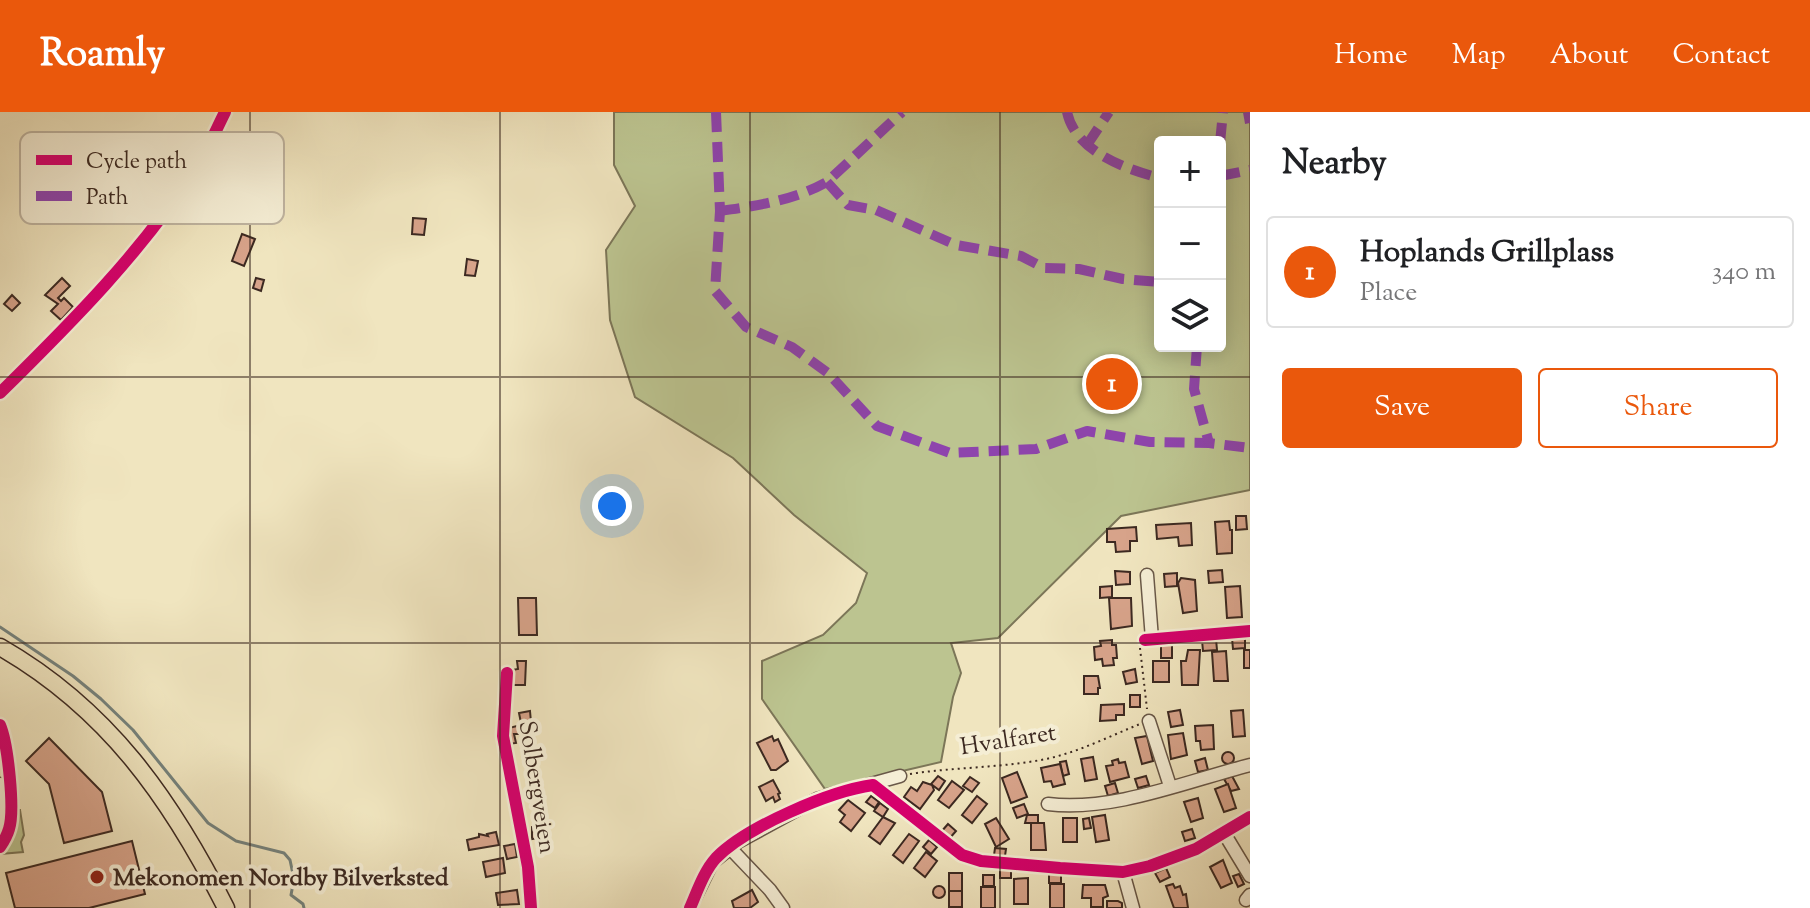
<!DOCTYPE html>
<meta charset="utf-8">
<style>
body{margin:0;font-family:"Sorts Mill Goudy",serif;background:#f2f2f2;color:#202124}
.controls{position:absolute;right:24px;top:24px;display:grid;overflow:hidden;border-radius:8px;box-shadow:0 4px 20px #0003}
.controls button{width:72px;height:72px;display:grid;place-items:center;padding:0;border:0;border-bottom:2px solid #e0e0e0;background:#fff;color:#202124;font:40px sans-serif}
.you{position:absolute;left:612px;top:394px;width:28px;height:28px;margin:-20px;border:6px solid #fff;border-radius:50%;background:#1a73e8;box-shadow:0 0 0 12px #1a73e833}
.badge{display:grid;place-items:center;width:52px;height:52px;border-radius:50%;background:#ea580c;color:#fff;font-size:26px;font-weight:700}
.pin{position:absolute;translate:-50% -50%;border:4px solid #fff;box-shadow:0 2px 8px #0006}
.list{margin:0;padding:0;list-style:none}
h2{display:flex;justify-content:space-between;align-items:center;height:104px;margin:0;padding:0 32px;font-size:34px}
h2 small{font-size:26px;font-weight:400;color:#757577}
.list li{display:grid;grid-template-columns:52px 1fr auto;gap:24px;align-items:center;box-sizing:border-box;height:112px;margin:0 16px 16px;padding:0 16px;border:2px solid #e0e0e0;border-radius:8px}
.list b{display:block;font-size:30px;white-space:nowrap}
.list p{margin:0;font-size:26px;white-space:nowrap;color:#757577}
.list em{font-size:26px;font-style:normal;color:#757577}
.actions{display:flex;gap:16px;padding:24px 32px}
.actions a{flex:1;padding:18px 0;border:2px solid #ea580c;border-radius:8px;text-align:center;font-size:28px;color:#ea580c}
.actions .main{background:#ea580c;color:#fff}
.icon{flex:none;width:44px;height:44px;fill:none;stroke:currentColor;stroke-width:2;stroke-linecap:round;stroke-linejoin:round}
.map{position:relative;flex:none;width:1250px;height:796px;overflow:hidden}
header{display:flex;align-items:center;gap:48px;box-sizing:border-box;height:112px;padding:0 40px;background:#ea580c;color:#fff}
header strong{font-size:38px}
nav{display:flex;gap:44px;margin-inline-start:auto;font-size:28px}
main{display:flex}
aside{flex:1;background:#fff}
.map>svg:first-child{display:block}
.green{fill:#bcc490;stroke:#7c7658;stroke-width:2;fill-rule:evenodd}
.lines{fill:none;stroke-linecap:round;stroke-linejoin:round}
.stream{stroke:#75827c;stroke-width:3}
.building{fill:#d7a38a;stroke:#3c2921;stroke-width:2}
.minor-casing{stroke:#695848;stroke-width:15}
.major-casing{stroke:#3c2921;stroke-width:19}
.path{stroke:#3c2921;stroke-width:2;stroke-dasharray:2 4;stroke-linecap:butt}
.minor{stroke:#f5eed5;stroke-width:12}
.major{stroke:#f0e5bf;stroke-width:16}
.quiet{stroke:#8e44ad;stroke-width:10;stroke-dasharray:20 10;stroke-linecap:butt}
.cycleway-casing{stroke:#f5eed5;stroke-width:17}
.cycleway{stroke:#d6006c;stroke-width:12}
.grid{fill:none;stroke:#3c2921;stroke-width:2;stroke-opacity:0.55}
.poi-dot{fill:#8f2418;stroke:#f5eed5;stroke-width:3}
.labels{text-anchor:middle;stroke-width:8;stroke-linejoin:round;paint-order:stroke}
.street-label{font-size:24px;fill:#3c2921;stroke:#f5eed5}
.poi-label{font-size:24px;font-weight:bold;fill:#3c2921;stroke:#f5eed5;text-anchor:start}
.key{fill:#f5eed5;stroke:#beb39f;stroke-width:2}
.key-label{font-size:22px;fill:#3c2921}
</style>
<header>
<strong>Roamly</strong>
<nav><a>Home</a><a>Map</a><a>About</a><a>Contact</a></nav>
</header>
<main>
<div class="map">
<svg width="1250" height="796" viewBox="0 0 1250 796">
<rect width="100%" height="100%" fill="#f0e5bf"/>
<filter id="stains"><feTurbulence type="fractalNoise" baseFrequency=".0025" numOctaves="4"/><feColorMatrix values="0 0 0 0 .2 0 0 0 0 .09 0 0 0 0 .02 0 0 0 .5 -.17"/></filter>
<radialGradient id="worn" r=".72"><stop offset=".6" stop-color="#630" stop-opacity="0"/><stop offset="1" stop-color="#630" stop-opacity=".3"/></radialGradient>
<g class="green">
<path d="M 614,0 L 1250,0 L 1250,378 L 1121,404 L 998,526 L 951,531 L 961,561 L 953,585 L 941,650 L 825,677 L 762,587 L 762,549 L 823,523 L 856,491 L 867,461 L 794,403 L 733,346 L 635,285 L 610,208 L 606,138 L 635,94 L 614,53 ZM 1160,30 L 1220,30 L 1220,234 L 1160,234 Z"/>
<path d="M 17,698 L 20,698 L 24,723 L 21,730 L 23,740 L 0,742 L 12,720 Z"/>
</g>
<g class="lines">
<path class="stream" d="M 0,515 L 73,564 L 101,587 L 133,618 L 208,711 L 236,729 L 284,741 L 290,748 L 294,767 L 291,783 L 303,792 L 304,796"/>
</g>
<g class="building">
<path d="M 413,106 L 426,107 L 424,123 L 412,122 Z"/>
<path d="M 242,122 L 255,127 L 244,154 L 232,149 Z"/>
<path d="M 467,147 L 478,149 L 475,164 L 465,163 Z"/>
<path d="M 62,166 L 70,174 L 58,186 L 61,189 L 64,186 L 73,195 L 61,208 L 51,199 L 58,192 L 45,183 Z"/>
<path d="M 256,166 L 264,168 L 261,179 L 253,176 Z"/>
<path d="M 12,183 L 20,191 L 12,199 L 4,192 Z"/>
<path d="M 1236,404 L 1246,404 L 1247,417 L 1236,418 Z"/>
<path d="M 1229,409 L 1230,418 L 1232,418 L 1232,441 L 1217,442 L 1215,410 Z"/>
<path d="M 1191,411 L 1192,433 L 1179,434 L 1178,425 L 1157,427 L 1156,413 Z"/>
<path d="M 1136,415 L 1137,429 L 1130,429 L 1130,439 L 1116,440 L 1115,430 L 1107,430 L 1107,417 Z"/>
<path d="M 1222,458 L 1223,470 L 1209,471 L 1208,459 Z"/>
<path d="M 1115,459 L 1130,460 L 1130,472 L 1116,473 Z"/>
<path d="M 1177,461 L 1177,474 L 1165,475 L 1164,462 Z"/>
<path d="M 1181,466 L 1195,468 L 1197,499 L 1183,501 L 1178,471 Z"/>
<path d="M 1112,474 L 1112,485 L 1100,486 L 1100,475 Z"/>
<path d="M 1240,474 L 1242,505 L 1227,506 L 1225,475 Z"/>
<path d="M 518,486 L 536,486 L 537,523 L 519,523 Z"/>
<path d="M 1109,486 L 1131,486 L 1132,514 L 1111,517 Z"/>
<path d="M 1245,525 L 1245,536 L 1233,537 L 1232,526 Z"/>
<path d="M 1216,527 L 1217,538 L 1203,539 L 1202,528 Z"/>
<path d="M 1112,528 L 1112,533 L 1116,533 L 1117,546 L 1113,546 L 1114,553 L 1103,554 L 1102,547 L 1095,548 L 1094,535 L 1101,534 L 1100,529 Z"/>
<rect x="1161" y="532" width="11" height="14"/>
<path d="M 1188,538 L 1200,538 L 1198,573 L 1182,573 L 1181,549 L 1186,549 Z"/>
<rect x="1244" y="538" width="6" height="18"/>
<path d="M 1226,539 L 1228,569 L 1214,569 L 1212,540 Z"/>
<path d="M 517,549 L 526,549 L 525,573 L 513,573 L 512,558 L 518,557 Z"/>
<rect x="1153" y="549" width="16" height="21"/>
<path d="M 1135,557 L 1137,570 L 1126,572 L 1123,560 Z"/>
<path d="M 1084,564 L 1098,564 L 1100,576 L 1098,576 L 1098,582 L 1084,582 Z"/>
<rect x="1130" y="583" width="10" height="12"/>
<path d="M 1124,592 L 1124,603 L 1116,603 L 1116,608 L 1100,609 L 1101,593 Z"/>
<path d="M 1180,598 L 1183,613 L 1171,615 L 1168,600 Z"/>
<path d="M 1243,598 L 1245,624 L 1233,625 L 1231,599 Z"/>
<path d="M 530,599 L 531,610 L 521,611 L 519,601 Z"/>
<path d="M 521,613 L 522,622 L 514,622 L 516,631 L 508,632 L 505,617 Z"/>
<path d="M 1213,613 L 1214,637 L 1201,638 L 1200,629 L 1196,629 L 1195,614 Z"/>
<path d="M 1183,621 L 1187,643 L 1171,647 L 1168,623 Z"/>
<path d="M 772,624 L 774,629 L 778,627 L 788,649 L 776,658 L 771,658 L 757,631 Z"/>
<path d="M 1147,624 L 1153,649 L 1142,652 L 1135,626 Z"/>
<path d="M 49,626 L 102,680 L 112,719 L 64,731 L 49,672 L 26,649 Z"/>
<circle cx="1228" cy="646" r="6"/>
<path d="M 1093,645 L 1097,667 L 1085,669 L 1081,647 Z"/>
<path d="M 1205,646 L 1208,658 L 1198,660 L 1195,649 Z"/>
<path d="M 1118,647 L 1119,651 L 1125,650 L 1129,665 L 1110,670 L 1106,654 L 1113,653 L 1112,649 Z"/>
<path d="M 1066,649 L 1069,662 L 1063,664 L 1060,650 Z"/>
<path d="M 1060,652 L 1065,672 L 1053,675 L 1051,669 L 1044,670 L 1041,656 Z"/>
<path d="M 1017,660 L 1027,685 L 1011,691 L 1002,666 Z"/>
<path d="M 938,664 L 945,669 L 939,678 L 931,672 Z"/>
<path d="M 1146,664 L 1149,673 L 1138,676 L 1135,667 Z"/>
<path d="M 1232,664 L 1239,677 L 1231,679 L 1224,667 Z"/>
<path d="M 970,665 L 979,671 L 972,680 L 963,674 Z"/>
<path d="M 773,668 L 780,681 L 778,682 L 780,687 L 775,690 L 773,685 L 766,689 L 759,675 Z"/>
<path d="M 952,669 L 964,678 L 949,696 L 938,688 Z"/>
<path d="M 923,670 L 932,673 L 934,678 L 920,697 L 904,685 L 911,675 L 917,679 Z"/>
<path d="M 1115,671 L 1118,681 L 1108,684 L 1105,674 Z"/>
<path d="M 1228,672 L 1236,696 L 1224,700 L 1215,677 Z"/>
<path d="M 871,684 L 879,690 L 875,696 L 866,690 Z"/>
<path d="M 977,684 L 987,692 L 972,711 L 962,703 Z"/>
<path d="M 1198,686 L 1203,706 L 1191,710 L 1184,690 Z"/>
<path d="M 848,688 L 865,701 L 851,719 L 840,710 L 845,703 L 839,698 Z"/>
<path d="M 880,691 L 888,697 L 883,705 L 874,699 Z"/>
<path d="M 1024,692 L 1028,702 L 1017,706 L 1013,696 Z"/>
<path d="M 1027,703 L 1038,703 L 1038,711 L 1025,711 Z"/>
<path d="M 1105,703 L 1109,728 L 1096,730 L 1092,705 Z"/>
<path d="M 883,705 L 895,711 L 880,732 L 869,724 Z"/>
<path d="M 996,706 L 1009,727 L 996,735 L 985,712 Z"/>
<rect x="1063" y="706" width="14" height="24"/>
<path d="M 1089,706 L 1091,716 L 1084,717 L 1083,707 Z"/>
<path d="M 1031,711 L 1044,711 L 1046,738 L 1031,738 Z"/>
<path d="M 948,712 L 956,719 L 949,727 L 941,720 Z"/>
<path d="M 532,715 L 538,715 L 539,726 L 532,727 Z"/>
<path d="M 1192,717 L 1195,726 L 1185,729 L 1182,720 Z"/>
<path d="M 496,720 L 499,733 L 469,738 L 467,728 L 479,725 L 479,722 L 488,724 L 487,722 Z"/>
<path d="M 909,722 L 919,729 L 903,751 L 893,743 Z"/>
<path d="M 929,728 L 937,735 L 931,742 L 923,735 Z"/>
<path d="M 132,729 L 145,782 L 89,796 L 15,796 L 6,761 Z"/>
<path d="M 515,732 L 517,745 L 507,747 L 504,734 Z"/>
<path d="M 995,736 L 1006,737 L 1005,744 L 994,743 Z"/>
<path d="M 926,740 L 937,749 L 925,765 L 914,756 Z"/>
<path d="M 503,746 L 505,761 L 486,765 L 483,750 Z"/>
<path d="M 1223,748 L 1232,771 L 1221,776 L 1210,755 Z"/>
<path d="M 1166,756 L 1170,765 L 1160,770 L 1155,761 Z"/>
<rect x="1000" y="757" width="11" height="9"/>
<rect x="949" y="761" width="13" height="18"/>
<rect x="1049" y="762" width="12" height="9"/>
<path d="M 1239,762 L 1244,772 L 1238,775 L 1233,764 Z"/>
<rect x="983" y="763" width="11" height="11"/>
<path d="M 1028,766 L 1028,792 L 1014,792 L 1014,767 Z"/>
<rect x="1050" y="772" width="14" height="24"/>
<path d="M 1173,772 L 1175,776 L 1180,774 L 1183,783 L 1186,782 L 1188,796 L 1174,796 L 1166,774 Z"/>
<path d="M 1083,773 L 1105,773 L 1108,784 L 1103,786 L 1103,795 L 1091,795 L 1091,786 L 1082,786 Z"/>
<circle cx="939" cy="780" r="6"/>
<rect x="981" y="775" width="14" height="21"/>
<path d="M 517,778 L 519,792 L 498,793 L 496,781 Z"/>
<path d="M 752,778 L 758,790 L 750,796 L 734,796 L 732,789 Z"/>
<rect x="949" y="779" width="13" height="16"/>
<path d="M 1107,789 L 1118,789 L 1122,791 L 1122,796 L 1107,796 Z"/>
</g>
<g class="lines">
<defs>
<g id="minor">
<path d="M 0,281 C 71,211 143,139 197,54 C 208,37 216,18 225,0"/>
<path d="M 1147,463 L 1152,527"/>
<path d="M 1145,528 L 1250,519"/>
<path d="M 507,561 L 503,624 L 528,755 L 531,796"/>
<path d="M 1149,609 L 1170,674"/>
<path d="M 0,672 L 3,702 L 0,715"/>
<path d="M 873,673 L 962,743 L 981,749 L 1060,756 L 1123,760 L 1150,754 L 1196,737 L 1250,705"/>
<path d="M 1048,692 C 1113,700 1187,669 1250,653"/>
<path d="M 1224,721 L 1250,764"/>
<path d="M 730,736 L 770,778 L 783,796"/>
<path d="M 1123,760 L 1133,796"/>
<path d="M 1246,788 L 1250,783"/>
<path d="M 690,796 L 712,751 L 738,730 L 817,687 L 900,664"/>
</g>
<path id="major" d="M 0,535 C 108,597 171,687 226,796"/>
</defs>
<use href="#minor" class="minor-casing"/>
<use href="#major" class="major-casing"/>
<g class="path">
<path d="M 1140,536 L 1147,597"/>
<path d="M 910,662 C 955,655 1001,656 1046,647 C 1079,640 1110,624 1140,612"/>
</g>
<use href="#minor" class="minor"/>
<use href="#major" class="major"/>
<g class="quiet">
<path d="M 716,0 L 720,99 L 715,179 L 746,215 L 792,235 L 828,261 L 877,314 L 950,341 L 1036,337 L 1087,319 L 1150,330 L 1209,331 L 1250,336"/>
<path d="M 1067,0 C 1075,39 1125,57 1160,66"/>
<path d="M 1248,0 L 1250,11"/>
<path d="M 1220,31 L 1223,0"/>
<path d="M 1087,33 L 1109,0"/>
<path d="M 1220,64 L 1250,58"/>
<path d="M 827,70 L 848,93 L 876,98 L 956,133 L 1021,144 L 1044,156 L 1079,157 L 1123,167 L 1160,170"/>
<path d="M 720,99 C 756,94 795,88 827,70 L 902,0"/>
<path d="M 1197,234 L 1194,277 L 1209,331"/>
</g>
<defs>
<g id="cycleway">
<path d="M 0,281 C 71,211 143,139 197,54 C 208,37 216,18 225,0"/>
<path d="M 1145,528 L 1250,519"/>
<path d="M 507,561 L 503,624 L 528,755 L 531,796"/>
<path d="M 0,613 C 8,632 15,698 9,717 C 7,724 4,729 0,735"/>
<path d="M 690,796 C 697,780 704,759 716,746 C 746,715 830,679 873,673 L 962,743 L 981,749 L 1060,756 L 1123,760 L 1150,754 L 1196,737 L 1250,705"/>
</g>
</defs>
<use href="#cycleway" class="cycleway-casing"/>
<use href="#cycleway" class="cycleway"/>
</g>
<path class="grid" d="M 250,0 L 250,796M 500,0 L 500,796M 750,0 L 750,796M 1000,0 L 1000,796M 0,265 L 1250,265M 0,531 L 1250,531"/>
<circle class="poi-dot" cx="97" cy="765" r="8"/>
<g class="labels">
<g class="street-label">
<text transform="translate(1008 627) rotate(-9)" y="8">Hvalfaret</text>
<text transform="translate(538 675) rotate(81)" y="8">Solbergveien</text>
</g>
<g class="poi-label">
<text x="113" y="773">Mekonomen Nordby Bilverksted</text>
</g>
</g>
<rect x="20" y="20" width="264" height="92" rx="12" class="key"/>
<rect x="36" y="43" width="36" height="10" fill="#d6006c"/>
<rect x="36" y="79" width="36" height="10" fill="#8e44ad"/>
<g class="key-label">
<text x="86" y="56">Cycle path</text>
<text x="86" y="92">Path</text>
</g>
<rect width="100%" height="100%" filter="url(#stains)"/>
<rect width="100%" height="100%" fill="url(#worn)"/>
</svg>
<div class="controls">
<button>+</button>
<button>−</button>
<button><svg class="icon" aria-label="layers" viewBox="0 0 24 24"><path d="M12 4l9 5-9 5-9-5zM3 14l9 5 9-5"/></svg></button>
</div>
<div class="you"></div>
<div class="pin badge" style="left:1112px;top:272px">1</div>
</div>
<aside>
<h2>Nearby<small></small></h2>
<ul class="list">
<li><span class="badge">1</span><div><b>Hoplands Grillplass</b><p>Place</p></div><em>340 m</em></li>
</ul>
<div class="actions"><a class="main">Save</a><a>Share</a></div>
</aside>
</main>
